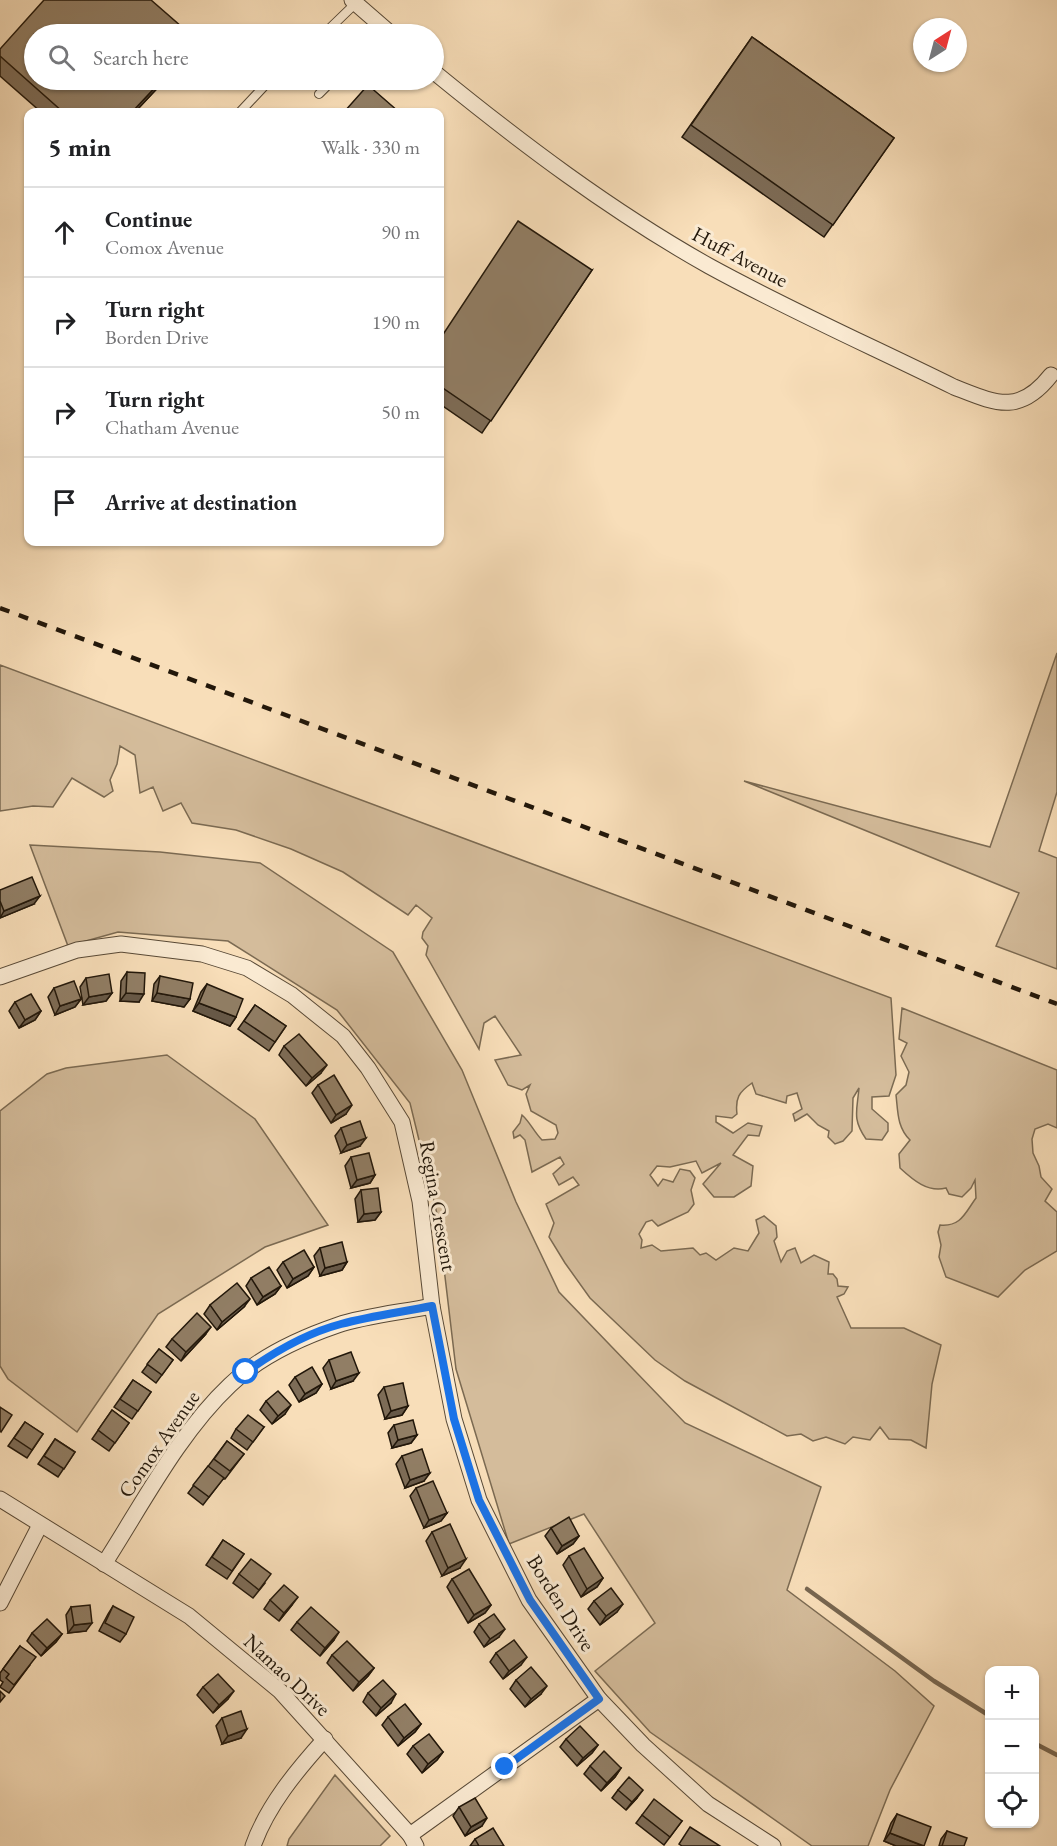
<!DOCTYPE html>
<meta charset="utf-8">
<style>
body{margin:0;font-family:"EB Garamond",serif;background:#f6f6f6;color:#202124}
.controls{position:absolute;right:18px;bottom:18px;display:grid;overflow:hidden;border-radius:12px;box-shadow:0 2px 4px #0004}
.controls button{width:54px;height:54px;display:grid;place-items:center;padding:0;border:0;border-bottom:2px solid #e0e0e0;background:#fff;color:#202124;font:30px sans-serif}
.compass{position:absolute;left:913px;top:18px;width:54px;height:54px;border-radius:50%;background:#fff;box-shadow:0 2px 4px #0004;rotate:36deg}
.stop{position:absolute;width:18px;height:18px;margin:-14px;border:4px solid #1a73e8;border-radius:50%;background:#fff}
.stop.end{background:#1a73e8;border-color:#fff;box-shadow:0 2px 6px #0008}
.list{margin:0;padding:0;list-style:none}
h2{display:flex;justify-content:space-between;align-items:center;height:78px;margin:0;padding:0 24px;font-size:26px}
h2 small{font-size:20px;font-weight:400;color:#757577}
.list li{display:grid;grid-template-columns:39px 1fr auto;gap:18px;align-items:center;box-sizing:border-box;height:90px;padding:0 24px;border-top:2px solid #e0e0e0}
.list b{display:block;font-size:22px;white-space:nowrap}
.list p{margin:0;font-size:20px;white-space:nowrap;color:#757577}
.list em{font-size:20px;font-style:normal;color:#757577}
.icon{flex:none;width:33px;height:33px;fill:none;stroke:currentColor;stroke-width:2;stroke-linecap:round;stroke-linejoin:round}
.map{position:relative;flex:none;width:1057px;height:1846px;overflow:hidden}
.search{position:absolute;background:#fff;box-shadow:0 2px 4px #0004;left:24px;top:24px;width:420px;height:66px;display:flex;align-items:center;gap:15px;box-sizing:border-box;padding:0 21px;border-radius:33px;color:#757577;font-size:22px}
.panel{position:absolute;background:#fff;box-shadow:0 2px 4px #0004;left:24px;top:108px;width:420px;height:438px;border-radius:12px}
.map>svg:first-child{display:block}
.green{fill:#d4bc9b;stroke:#7b6a52;stroke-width:1.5}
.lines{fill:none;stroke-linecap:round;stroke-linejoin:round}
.stream{stroke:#776650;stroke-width:4.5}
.service-casing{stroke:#584936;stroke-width:10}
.minor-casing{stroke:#584936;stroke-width:17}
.service{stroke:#faead2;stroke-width:8}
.minor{stroke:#faead2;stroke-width:15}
.rail{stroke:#22170a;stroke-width:4.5;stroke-dasharray:10 10;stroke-linecap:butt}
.wall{fill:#7d6c57;stroke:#22170a;stroke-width:1.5}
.shaded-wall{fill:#665847;stroke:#22170a;stroke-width:1.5}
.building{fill:#917e65;stroke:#22170a;stroke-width:1.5}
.route{stroke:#1a73e8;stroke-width:8}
.labels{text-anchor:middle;stroke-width:6;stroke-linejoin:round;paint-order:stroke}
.street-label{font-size:21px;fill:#22170a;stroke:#faead2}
</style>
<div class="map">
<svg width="1057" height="1846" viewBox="0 0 1057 1846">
<rect width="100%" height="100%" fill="#f8deb9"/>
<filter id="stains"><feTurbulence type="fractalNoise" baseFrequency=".00333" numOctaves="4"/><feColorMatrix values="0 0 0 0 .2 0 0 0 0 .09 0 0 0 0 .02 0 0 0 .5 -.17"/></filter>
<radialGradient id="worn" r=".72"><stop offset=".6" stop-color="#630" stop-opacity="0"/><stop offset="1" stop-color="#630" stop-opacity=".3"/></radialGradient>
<g class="green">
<path d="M 1057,653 L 1057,792 L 1039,851 L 1057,858 L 1057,969 L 996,946 L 1019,893 L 744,781 L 990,847 Z"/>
<path d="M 0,665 L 891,998 L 896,1075 L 889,1096 L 872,1097 L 872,1109 L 888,1123 L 888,1131 L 882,1140 L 866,1139 C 852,1119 857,1111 859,1088 L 853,1098 L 852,1131 L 843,1141 L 835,1144 L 828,1137 L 829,1131 L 818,1125 L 807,1114 L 795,1121 L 793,1114 L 802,1109 L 797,1093 L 787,1096 L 786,1103 L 756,1094 L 752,1083 C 739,1092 735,1098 737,1114 L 732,1118 L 716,1116 L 716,1122 L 733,1133 L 748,1123 L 762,1126 L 759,1136 L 748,1135 L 733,1155 L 753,1166 L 751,1186 L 734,1197 L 714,1197 L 703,1184 L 721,1163 L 702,1173 L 696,1161 L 670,1167 L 657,1166 L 650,1175 L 658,1186 L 663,1179 L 673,1182 L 680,1169 L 690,1171 L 695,1178 L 691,1190 L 694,1204 L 688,1212 L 658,1226 L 652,1220 L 646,1222 L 639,1234 L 642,1240 L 641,1248 L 652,1245 L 661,1251 L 693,1248 L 700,1255 L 706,1253 L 716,1260 L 734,1248 L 748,1251 L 759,1233 L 756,1220 L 764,1216 L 776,1226 L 777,1237 L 774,1241 L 781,1262 L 787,1251 L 795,1248 L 801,1263 L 814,1255 L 829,1262 L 828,1274 L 833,1274 L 837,1279 L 838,1286 L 848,1287 L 844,1294 L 837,1297 L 851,1328 L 904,1328 L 941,1345 L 932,1384 L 926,1448 L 911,1440 L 889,1439 L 880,1427 L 870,1440 L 853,1437 L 845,1444 L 826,1437 L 813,1441 L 801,1434 L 787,1436 L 685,1381 L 655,1360 L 590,1298 L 565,1263 L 549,1237 L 554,1223 L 546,1204 L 579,1185 L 573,1177 L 559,1185 L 553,1174 L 564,1164 L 560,1157 L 532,1172 L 525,1140 L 520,1135 L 514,1138 L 513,1132 L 520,1123 L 522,1115 C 530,1122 534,1132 542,1140 L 555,1139 L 558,1133 L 556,1125 L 531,1111 L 526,1094 L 530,1085 L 522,1090 L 508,1085 L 495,1060 L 521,1055 L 495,1016 L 484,1023 L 479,1049 L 426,955 L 428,946 L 422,938 L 423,932 L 432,918 L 416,905 L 408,915 L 343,872 L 291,849 L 236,830 L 192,823 L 181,803 L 163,811 L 153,787 L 140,793 L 135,755 L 120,746 L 117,764 L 110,780 L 113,791 L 104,797 L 72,778 L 53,807 L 33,806 L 0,811 Z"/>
<path d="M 30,845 L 160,852 L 260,863 L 393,952 L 462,1070 L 516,1202 L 559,1292 L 685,1423 L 821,1487 L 787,1590 L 895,1671 L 934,1706 L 890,1790 L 868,1846 L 812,1846 L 650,1732 L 595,1671 L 655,1623 L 584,1514 L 509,1544 L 456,1369 L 438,1218 L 410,1103 L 337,1010 L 228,941 L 118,932 L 68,946 Z"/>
<path d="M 902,1008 L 1057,1070 L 1057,1128 L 1048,1124 L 1035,1129 L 1032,1139 L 1033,1153 L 1039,1166 L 1041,1177 L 1052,1189 L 1045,1201 L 1057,1212 L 1057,1251 L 1025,1270 L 998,1297 L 946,1277 L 939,1257 L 941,1245 L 938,1232 L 940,1225 C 961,1227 965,1213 976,1198 L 975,1180 L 971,1188 L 962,1197 L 949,1194 L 946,1188 C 928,1193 913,1180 900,1168 L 899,1154 L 910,1140 C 897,1127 898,1112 896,1095 L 906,1085 L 909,1072 L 901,1056 L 907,1043 L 899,1039 Z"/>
<path d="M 167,1055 L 255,1119 L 328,1225 L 265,1247 L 158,1314 L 77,1432 L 8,1379 L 0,1366 L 0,1111 L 47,1074 L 66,1068 Z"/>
<path d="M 335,1775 L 390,1836 L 380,1846 L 287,1846 L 289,1839 Z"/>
</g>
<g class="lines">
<g class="stream">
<path d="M 807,1589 L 934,1681 L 990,1716"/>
<path d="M 1034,1743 L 1057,1755"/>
</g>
<defs>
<g id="service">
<path d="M 320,34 L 329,29 L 356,3"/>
<path d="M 319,94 L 333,80"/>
<path d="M 240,112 L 270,80"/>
</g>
<g id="minor">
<path d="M 352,0 L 391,34"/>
<path d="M 434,72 C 521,143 611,211 709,266 C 789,310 873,347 954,387 C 995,403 1019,416 1051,375"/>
<path d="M 0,977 L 77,950 L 121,944 L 202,954 L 247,968 L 292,995 L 343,1036 L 368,1068 L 402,1122 L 420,1201 L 432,1306 L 454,1419 L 479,1500 L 529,1600 L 599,1699 L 643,1745 L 708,1804 L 773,1846"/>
<path d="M 0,1499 L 189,1616 L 280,1691 L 410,1835 L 416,1846"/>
<path d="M 104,1564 C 142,1505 179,1433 230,1385 C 259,1357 300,1338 338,1325 C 364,1316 403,1312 432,1306"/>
<path d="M 0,1603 L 40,1525"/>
<path d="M 410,1835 L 599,1699"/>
<path d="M 253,1846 C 267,1806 297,1770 325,1739"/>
</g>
</defs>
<use href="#service" class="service-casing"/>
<use href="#minor" class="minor-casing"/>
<use href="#service" class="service"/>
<use href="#minor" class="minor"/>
<path class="rail" d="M 0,608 L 1057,1004"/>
</g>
<g class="wall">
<path d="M 752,37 L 894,138 L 824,237 L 682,137 Z"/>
<path d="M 0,49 L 34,80 L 165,80 L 135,112 L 41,112 L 0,76 Z"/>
<path d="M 592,270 L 482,433 L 440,404 L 440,338 Z"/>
<path d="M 0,890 L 34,904 L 0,918 Z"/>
<path d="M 127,972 L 139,1002 L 120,1001 L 121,981 Z"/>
<path d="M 160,976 L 190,999 L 184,1007 L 152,1001 L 154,984 Z"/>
<path d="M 86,978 L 112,993 L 106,1001 L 83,1005 L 80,987 Z"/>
<path d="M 207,984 L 236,1017 L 230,1026 L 193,1011 L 201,992 Z"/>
<path d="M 54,988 L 81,999 L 75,1007 L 55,1015 L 48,997 Z"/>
<path d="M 15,1002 L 41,1011 L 35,1020 L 19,1028 L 9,1011 Z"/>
<path d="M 255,1005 L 286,1026 L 269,1051 L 238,1029 Z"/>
<path d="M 284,1046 L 321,1073 L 306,1086 L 279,1055 Z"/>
<path d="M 318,1085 L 346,1114 L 331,1123 L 312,1093 Z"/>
<path d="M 341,1128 L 360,1146 L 341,1153 L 335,1136 Z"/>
<path d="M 351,1157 L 375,1175 L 370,1183 L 351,1188 L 345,1166 Z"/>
<path d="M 361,1190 L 381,1212 L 375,1220 L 358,1222 L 355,1199 Z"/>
<path d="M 320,1248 L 347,1262 L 342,1270 L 320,1276 L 314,1256 Z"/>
<path d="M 283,1262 L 314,1267 L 308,1276 L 287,1288 L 277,1270 Z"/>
<path d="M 251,1278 L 281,1286 L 275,1294 L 257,1305 L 246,1286 Z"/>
<path d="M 210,1305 L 244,1307 L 217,1330 L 204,1314 Z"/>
<path d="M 205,1335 L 181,1361 L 166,1347 L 172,1339 Z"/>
<path d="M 159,1349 L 173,1360 L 156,1383 L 142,1372 Z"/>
<path d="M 329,1360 L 353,1381 L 331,1389 L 323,1368 Z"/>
<path d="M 295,1377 L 322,1384 L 316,1393 L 299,1402 L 289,1385 Z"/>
<path d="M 133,1380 L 151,1392 L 132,1419 L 114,1407 Z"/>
<path d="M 384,1387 L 408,1406 L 402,1415 L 385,1419 L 378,1395 Z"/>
<path d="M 266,1401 L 285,1414 L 272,1424 L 260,1410 Z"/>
<path d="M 112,1410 L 129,1423 L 109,1451 L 92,1439 Z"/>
<path d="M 25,1422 L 43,1434 L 27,1458 L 8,1446 Z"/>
<path d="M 394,1425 L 417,1435 L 411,1443 L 392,1448 L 388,1433 Z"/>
<path d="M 264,1427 L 247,1450 L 231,1438 L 236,1429 Z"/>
<path d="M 55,1439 L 75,1452 L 58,1477 L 38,1464 Z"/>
<path d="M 227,1441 L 244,1454 L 225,1479 L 223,1479 L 203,1505 L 188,1493 Z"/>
<path d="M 402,1456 L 424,1481 L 405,1488 L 396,1464 Z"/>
<path d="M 416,1488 L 447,1513 L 441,1521 L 424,1528 L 410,1496 Z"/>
<path d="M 551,1528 L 579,1536 L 573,1544 L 557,1554 L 545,1536 Z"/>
<path d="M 432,1532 L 460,1568 L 442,1576 L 426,1541 Z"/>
<path d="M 223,1540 L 244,1554 L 227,1579 L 206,1565 Z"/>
<path d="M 569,1556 L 603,1578 L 597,1587 L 581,1597 L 563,1565 Z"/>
<path d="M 239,1574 L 265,1583 L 253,1598 L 233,1583 Z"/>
<path d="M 452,1579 L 491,1605 L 485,1613 L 468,1623 L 447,1587 Z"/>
<path d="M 270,1600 L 292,1605 L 279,1621 L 264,1609 Z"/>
<path d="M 594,1601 L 617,1612 L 600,1625 L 588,1609 Z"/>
<path d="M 113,1606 L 126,1634 L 120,1642 L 99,1631 L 108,1614 Z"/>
<path d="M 71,1607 L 86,1631 L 68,1633 L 66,1615 Z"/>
<path d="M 297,1622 L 334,1640 L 320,1656 L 291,1630 Z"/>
<path d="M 479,1624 L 499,1637 L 484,1647 L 474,1632 Z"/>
<path d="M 32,1633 L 62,1634 L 56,1642 L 41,1656 L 27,1641 Z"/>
<path d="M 20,1646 L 30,1665 L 9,1693 L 0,1687 L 3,1682 L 0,1680 L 0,1673 Z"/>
<path d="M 496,1653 L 521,1665 L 503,1679 L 490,1662 Z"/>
<path d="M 332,1655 L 374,1668 L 368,1676 L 353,1691 L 327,1663 Z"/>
<path d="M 516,1680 L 541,1694 L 525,1707 L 510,1689 Z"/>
<path d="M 203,1687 L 228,1699 L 213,1713 L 197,1695 Z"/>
<path d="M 368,1693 L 391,1703 L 376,1716 L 363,1702 Z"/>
<path d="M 388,1717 L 421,1724 L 415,1732 L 398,1746 L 382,1725 Z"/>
<path d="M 222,1718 L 241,1738 L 222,1744 L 216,1726 Z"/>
<path d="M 566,1739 L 598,1745 L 592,1753 L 577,1766 L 560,1747 Z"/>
<path d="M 413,1746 L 443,1752 L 437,1760 L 422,1773 L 407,1754 Z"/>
<path d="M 590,1766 L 621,1768 L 615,1777 L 601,1791 L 584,1774 Z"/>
<path d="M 618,1790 L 637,1798 L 626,1810 L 612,1798 Z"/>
<path d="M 459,1807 L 482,1826 L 465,1836 L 453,1816 Z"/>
<path d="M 897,1814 L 923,1846 L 896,1846 L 884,1841 L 891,1823 Z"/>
<path d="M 642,1815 L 682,1821 L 664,1845 L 636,1823 Z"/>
<path d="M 947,1831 L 964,1846 L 939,1846 L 941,1839 Z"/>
<path d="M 475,1839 L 504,1846 L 470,1846 Z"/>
</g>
<g class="shaded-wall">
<path d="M 162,80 L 165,80 L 135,112 L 132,112 Z"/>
<path d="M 40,896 L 34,904 L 0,918 L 4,911 Z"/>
<path d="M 112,993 L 106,1001 L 83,1005 L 89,997 Z"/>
<path d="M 126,993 L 144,994 L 139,1002 L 120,1001 Z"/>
<path d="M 157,993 L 190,999 L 184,1007 L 152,1001 Z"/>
<path d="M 81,999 L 75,1007 L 55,1015 L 60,1006 Z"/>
<path d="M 199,1003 L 236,1017 L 230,1026 L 193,1011 Z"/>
<path d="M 41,1011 L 35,1020 L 19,1028 L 25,1020 Z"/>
<path d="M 327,1065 L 321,1073 L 306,1086 L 312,1078 Z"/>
<path d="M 352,1105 L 346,1114 L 331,1123 L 336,1115 Z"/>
<path d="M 366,1138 L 360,1146 L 341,1153 L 347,1145 Z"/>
<path d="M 375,1175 L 370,1183 L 351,1188 L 357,1180 Z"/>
<path d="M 381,1212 L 375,1220 L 358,1222 L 364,1214 Z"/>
<path d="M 347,1262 L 342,1270 L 320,1276 L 325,1268 Z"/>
<path d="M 314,1267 L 308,1276 L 287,1288 L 293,1279 Z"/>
<path d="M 281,1286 L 275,1294 L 257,1305 L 263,1297 Z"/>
<path d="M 250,1299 L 244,1307 L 217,1330 L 222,1322 Z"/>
<path d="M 211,1327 L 205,1335 L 181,1361 L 186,1352 Z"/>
<path d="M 359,1373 L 353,1381 L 331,1389 L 336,1381 Z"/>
<path d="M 322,1384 L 316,1393 L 299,1402 L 305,1394 Z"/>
<path d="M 291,1405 L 285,1414 L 272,1424 L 278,1416 Z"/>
<path d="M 408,1406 L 402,1415 L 385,1419 L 391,1411 Z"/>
<path d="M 417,1435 L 411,1443 L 392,1448 L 398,1440 Z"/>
<path d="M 430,1473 L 424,1481 L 405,1488 L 410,1480 Z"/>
<path d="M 447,1513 L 441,1521 L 424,1528 L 429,1520 Z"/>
<path d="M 579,1536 L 573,1544 L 557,1554 L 562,1546 Z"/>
<path d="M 466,1559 L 460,1568 L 442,1576 L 448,1568 Z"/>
<path d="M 603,1578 L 597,1587 L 581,1597 L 587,1589 Z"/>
<path d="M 298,1597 L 292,1605 L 279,1621 L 284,1613 Z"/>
<path d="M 623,1604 L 617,1612 L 600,1625 L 606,1616 Z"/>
<path d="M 491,1605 L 485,1613 L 468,1623 L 474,1615 Z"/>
<path d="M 92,1623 L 86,1631 L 68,1633 L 74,1625 Z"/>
<path d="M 505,1629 L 499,1637 L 484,1647 L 490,1639 Z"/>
<path d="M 339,1632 L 334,1640 L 320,1656 L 325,1648 Z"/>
<path d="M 62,1634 L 56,1642 L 41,1656 L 47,1648 Z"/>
<path d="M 527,1657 L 521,1665 L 503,1679 L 509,1671 Z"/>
<path d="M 374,1668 L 368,1676 L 353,1691 L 359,1682 Z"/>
<path d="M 547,1686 L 541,1694 L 525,1707 L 531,1699 Z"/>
<path d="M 234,1691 L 228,1699 L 213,1713 L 219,1705 Z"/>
<path d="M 396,1694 L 391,1703 L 376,1716 L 381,1708 Z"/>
<path d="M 421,1724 L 415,1732 L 398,1746 L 404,1738 Z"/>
<path d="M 247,1729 L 241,1738 L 222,1744 L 228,1736 Z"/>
<path d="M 598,1745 L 592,1753 L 577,1766 L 583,1758 Z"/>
<path d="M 443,1752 L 437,1760 L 422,1773 L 428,1764 Z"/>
<path d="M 621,1768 L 615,1777 L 601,1791 L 607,1783 Z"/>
<path d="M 643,1790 L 637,1798 L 626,1810 L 632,1802 Z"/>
<path d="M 487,1818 L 482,1826 L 465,1836 L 471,1827 Z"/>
<path d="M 890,1833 L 923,1846 L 896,1846 L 884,1841 Z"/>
</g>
<g class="building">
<path d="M 44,0 L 151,0 L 190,34 L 34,34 L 34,80 L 162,80 L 132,112 L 63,112 L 0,56 L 0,49 Z"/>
<path d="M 752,37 L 894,138 L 833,225 L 691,125 Z"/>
<path d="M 368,85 L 399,112 L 344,112 Z"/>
<path d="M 518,221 L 592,270 L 491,421 L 440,386 L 440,339 Z"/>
<path d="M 32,877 L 40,896 L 4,911 L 0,901 L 0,890 Z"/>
<path d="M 127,972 L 145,973 L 144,994 L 126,993 Z"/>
<path d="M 109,974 L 112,993 L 89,997 L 86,978 Z"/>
<path d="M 160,976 L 193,983 L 190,999 L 157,993 Z"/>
<path d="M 74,981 L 81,999 L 60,1006 L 54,988 Z"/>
<path d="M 207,984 L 243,999 L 236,1017 L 199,1003 Z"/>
<path d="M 31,994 L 41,1011 L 25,1020 L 15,1002 Z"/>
<path d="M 255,1005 L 286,1026 L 275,1042 L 244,1021 Z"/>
<path d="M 299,1034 L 327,1065 L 312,1078 L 284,1046 Z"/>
<path d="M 334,1075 L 352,1105 L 336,1115 L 318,1085 Z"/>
<path d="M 360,1121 L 366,1138 L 347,1145 L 341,1128 Z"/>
<path d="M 369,1153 L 375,1175 L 357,1180 L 351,1157 Z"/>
<path d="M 378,1188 L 381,1212 L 364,1214 L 361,1190 Z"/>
<path d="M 342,1242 L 347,1262 L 325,1268 L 320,1248 Z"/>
<path d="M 304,1250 L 314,1267 L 293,1279 L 283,1262 Z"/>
<path d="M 269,1267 L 281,1286 L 263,1297 L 251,1278 Z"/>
<path d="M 237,1283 L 250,1299 L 222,1322 L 210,1305 Z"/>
<path d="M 197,1313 L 211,1327 L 186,1352 L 172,1339 Z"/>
<path d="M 159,1349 L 173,1360 L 162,1375 L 147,1364 Z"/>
<path d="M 351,1352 L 359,1373 L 336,1381 L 329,1360 Z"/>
<path d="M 312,1367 L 322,1384 L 305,1394 L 295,1377 Z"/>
<path d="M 133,1380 L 151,1392 L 138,1411 L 120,1399 Z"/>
<path d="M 403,1383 L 408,1406 L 391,1411 L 384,1387 Z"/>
<path d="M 278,1391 L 291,1405 L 278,1416 L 266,1401 Z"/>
<path d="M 0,1407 L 12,1415 L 1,1432 L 0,1431 Z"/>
<path d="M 112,1410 L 129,1423 L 115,1443 L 98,1430 Z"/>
<path d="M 248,1415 L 264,1427 L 253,1442 L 236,1429 Z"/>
<path d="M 413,1420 L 417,1435 L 398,1440 L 394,1425 Z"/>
<path d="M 25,1422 L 43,1434 L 32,1450 L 14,1438 Z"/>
<path d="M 55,1439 L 75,1452 L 64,1469 L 44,1456 Z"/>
<path d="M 227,1441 L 244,1454 L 230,1471 L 214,1459 Z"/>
<path d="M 422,1449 L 430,1473 L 410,1480 L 402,1456 Z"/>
<path d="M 208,1466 L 224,1478 L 209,1497 L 193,1485 Z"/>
<path d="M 433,1481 L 447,1513 L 429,1520 L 416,1488 Z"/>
<path d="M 569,1517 L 579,1536 L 562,1546 L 551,1528 Z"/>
<path d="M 450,1524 L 466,1559 L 448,1568 L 432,1532 Z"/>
<path d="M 223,1540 L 244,1554 L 232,1571 L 212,1557 Z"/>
<path d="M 584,1548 L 603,1578 L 587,1589 L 569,1556 Z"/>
<path d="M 251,1559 L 271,1574 L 259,1590 L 239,1574 Z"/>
<path d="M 469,1569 L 491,1605 L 474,1615 L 452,1579 Z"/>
<path d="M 284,1585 L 298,1597 L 284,1613 L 270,1600 Z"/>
<path d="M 611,1588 L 623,1604 L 606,1616 L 594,1601 Z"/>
<path d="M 90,1605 L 92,1623 L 74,1625 L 71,1607 Z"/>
<path d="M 113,1606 L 134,1617 L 126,1634 L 105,1623 Z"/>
<path d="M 311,1607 L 339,1632 L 325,1648 L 297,1622 Z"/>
<path d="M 494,1614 L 505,1629 L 490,1639 L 479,1624 Z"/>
<path d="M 47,1619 L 62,1634 L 47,1648 L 32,1633 Z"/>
<path d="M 514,1640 L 527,1657 L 509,1671 L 496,1653 Z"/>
<path d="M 347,1641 L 374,1668 L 359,1682 L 332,1655 Z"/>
<path d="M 20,1646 L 36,1657 L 14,1685 L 6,1678 L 9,1674 L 3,1669 Z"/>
<path d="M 531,1667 L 547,1686 L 531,1699 L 516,1680 Z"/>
<path d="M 218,1674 L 234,1691 L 219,1705 L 203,1687 Z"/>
<path d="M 383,1680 L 396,1694 L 381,1708 L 368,1693 Z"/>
<path d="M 0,1691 L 5,1696 L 0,1702 Z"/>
<path d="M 405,1704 L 421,1724 L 404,1738 L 388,1717 Z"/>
<path d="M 241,1711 L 247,1729 L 228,1736 L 222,1718 Z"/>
<path d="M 580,1726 L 598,1745 L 583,1758 L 566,1739 Z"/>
<path d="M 429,1734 L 443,1752 L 428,1764 L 413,1746 Z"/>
<path d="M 604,1751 L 621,1768 L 607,1783 L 590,1766 Z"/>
<path d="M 629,1777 L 643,1790 L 632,1802 L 618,1790 Z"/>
<path d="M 475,1798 L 487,1818 L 471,1827 L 459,1807 Z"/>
<path d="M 654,1799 L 682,1821 L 670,1837 L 642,1815 Z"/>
<path d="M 897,1814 L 931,1827 L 924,1846 L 890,1833 Z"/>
<path d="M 690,1827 L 720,1846 L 682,1846 L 679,1844 Z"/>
<path d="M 493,1828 L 504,1846 L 479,1846 L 475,1839 Z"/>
<path d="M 947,1831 L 967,1838 L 964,1846 L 942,1846 Z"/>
</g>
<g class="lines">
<path class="route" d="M 246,1372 C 274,1352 307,1333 341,1324 C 370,1316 402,1312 432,1306 L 454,1419 L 479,1500 L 530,1600 L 599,1699 L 505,1767"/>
</g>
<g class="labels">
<g class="street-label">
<text transform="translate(740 257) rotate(28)" y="7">Huff Avenue</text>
<text transform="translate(438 1206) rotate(80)" y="7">Regina Crescent</text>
<text transform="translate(159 1444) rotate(-55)" y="7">Comox Avenue</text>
<text transform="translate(561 1603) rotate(58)" y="7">Borden Drive</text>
<text transform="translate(287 1675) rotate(43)" y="7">Namao Drive</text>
</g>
</g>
<rect width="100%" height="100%" filter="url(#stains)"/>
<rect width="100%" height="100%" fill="url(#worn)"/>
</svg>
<div class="controls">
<button>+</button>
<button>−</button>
<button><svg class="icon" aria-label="locate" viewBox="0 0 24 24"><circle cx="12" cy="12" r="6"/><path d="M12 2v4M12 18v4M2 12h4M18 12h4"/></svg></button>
</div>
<svg class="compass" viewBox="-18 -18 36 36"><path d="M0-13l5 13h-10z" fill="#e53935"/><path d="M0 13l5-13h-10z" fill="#757577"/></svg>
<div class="stop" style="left:246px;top:1372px"></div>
<div class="stop end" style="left:505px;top:1767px"></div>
<div class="search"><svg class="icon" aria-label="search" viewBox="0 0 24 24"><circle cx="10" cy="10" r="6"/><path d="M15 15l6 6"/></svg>Search here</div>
<section class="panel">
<h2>5 min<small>Walk · 330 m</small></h2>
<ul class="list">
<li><svg class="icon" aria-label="ahead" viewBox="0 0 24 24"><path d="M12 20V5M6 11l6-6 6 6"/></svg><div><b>Continue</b><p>Comox Avenue</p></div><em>90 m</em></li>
<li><svg class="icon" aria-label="right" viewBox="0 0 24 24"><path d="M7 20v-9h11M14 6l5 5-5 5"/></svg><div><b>Turn right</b><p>Borden Drive</p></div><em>190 m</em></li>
<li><svg class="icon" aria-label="right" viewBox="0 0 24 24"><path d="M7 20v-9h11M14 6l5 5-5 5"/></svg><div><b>Turn right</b><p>Chatham Avenue</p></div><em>50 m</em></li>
<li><svg class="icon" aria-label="arrive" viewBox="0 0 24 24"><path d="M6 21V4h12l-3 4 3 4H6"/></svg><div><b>Arrive at destination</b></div></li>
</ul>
</section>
</div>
